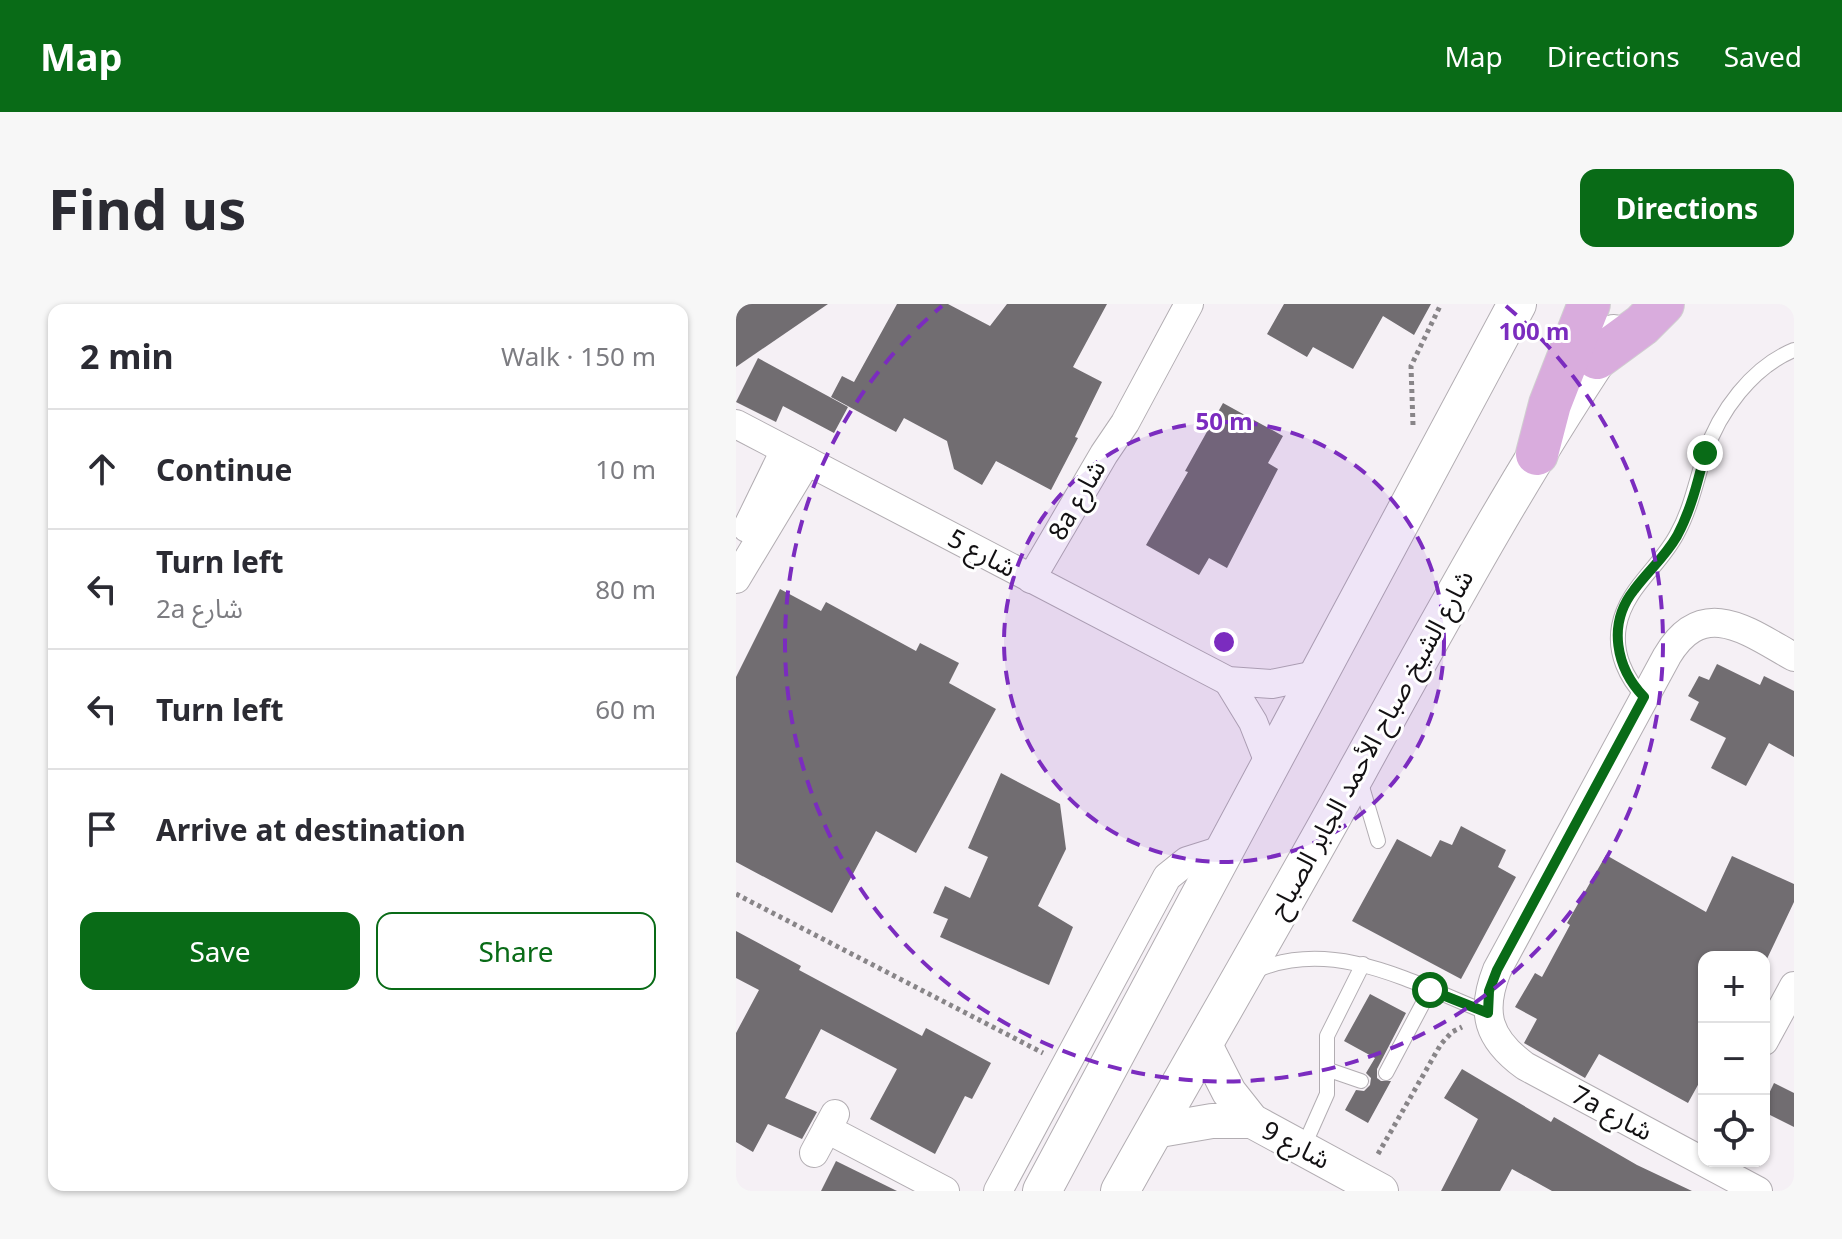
<!DOCTYPE html>
<meta charset="utf-8">
<style>
body{margin:0;font-family:"Noto Sans","Noto Sans Arabic",sans-serif;background:#f7f7f7;color:#2b2b33}
.controls{position:absolute;right:24px;bottom:24px;display:grid;overflow:hidden;border-radius:16px;box-shadow:0 2px 6px #0004}
.controls button{width:72px;height:72px;display:grid;place-items:center;padding:0;border:0;border-bottom:2px solid #e1e1e2;background:#fff;color:#2b2b33;font:40px sans-serif}
.stop{position:absolute;width:24px;height:24px;margin:-18px;border:6px solid #096b17;border-radius:50%;background:#fff}
.stop.end{background:#096b17;border-color:#fff;box-shadow:0 2px 8px #0008}
.list{margin:0;padding:0;list-style:none}
h2{display:flex;justify-content:space-between;align-items:center;height:104px;margin:0;padding:0 32px;font-size:34px}
h2 small{font-size:26px;font-weight:400;color:#7c7c81}
.list li{display:grid;grid-template-columns:52px 1fr auto;gap:24px;align-items:center;box-sizing:border-box;height:120px;padding:0 32px;border-top:2px solid #e1e1e2}
.list b{display:block;font-size:30px;white-space:nowrap}
.list p{margin:0;font-size:26px;white-space:nowrap;color:#7c7c81}
.list em{font-size:26px;font-style:normal;color:#7c7c81}
.actions{display:flex;gap:16px;padding:24px 32px}
.actions a{flex:1;padding:18px 0;border:2px solid #096b17;border-radius:16px;text-align:center;font-size:28px;color:#096b17}
.actions .main{background:#096b17;color:#fff}
.icon{flex:none;width:44px;height:44px;fill:none;stroke:currentColor;stroke-width:2;stroke-linecap:round;stroke-linejoin:round}
.map{position:relative;flex:none;width:1058px;height:887px;overflow:hidden;border-radius:16px}
header{display:flex;align-items:center;gap:48px;box-sizing:border-box;height:112px;padding:0 40px;background:#096b17;color:#fff}
header strong{font-size:38px}
nav{display:flex;gap:44px;margin-inline-start:auto;font-size:28px}
.intro{display:flex;align-items:center;justify-content:space-between;box-sizing:border-box;height:192px;padding:0 48px}
h1{margin:0;font-size:56px}
.button{padding:20px 36px;border-radius:16px;background:#096b17;color:#fff;font-size:28px;font-weight:700}
main{display:flex;gap:48px;padding:0 48px}
aside{flex:1;background:#fff;border-radius:16px;box-shadow:0 2px 6px #0004}
.map>svg:first-child{display:block}
.building{fill:#716d71}
.lines{fill:none;stroke-linecap:round;stroke-linejoin:round}
.service-casing{stroke:#b2adb2;stroke-width:16}
.minor-casing{stroke:#b2adb2;stroke-width:30}
.tertiary-casing{stroke:#b2adb2;stroke-width:36}
.secondary-casing{stroke:#b2adb2;stroke-width:40}
.primary-casing{stroke:#d0cfd0;stroke-width:44}
.path{stroke:#888588;stroke-width:5;stroke-dasharray:4 4;stroke-linecap:butt}
.service{stroke:#fff;stroke-width:14}
.minor{stroke:#fff;stroke-width:28}
.tertiary{stroke:#fff;stroke-width:34}
.secondary{stroke:#fff;stroke-width:38}
.primary{stroke:#d9acdd;stroke-width:42}
.route{stroke:#096b17;stroke-width:10}
.ring{fill:none;stroke:#7b2cbf;stroke-width:4;stroke-dasharray:14 10}
.labels{text-anchor:middle;stroke-width:6;stroke-linejoin:round;paint-order:stroke}
.street-label{font-size:26px;fill:#131113;stroke:#fff}
.centre{fill:#7b2cbf;stroke:#fff;stroke-width:4}
.ring-label{font-size:24px;text-anchor:middle;font-weight:bold;fill:#7b2cbf;stroke:#fff;stroke-width:6;stroke-linejoin:round;paint-order:stroke}
</style>
<header>
<strong>Map</strong>
<nav><a>Map</a><a>Directions</a><a>Saved</a></nav>
</header>
<div class="intro"><h1>Find us</h1><a class="button">Directions</a></div>
<main>
<aside>
<h2>2 min<small>Walk · 150 m</small></h2>
<ul class="list">
<li><svg class="icon" aria-label="ahead" viewBox="0 0 24 24"><path d="M12 20V5M6 11l6-6 6 6"/></svg><div><b>Continue</b></div><em>10 m</em></li>
<li><svg class="icon" aria-label="left" viewBox="0 0 24 24"><path d="M17 20v-9H6M10 6l-5 5 5 5"/></svg><div><b>Turn left</b><p>2a شارع</p></div><em>80 m</em></li>
<li><svg class="icon" aria-label="left" viewBox="0 0 24 24"><path d="M17 20v-9H6M10 6l-5 5 5 5"/></svg><div><b>Turn left</b></div><em>60 m</em></li>
<li><svg class="icon" aria-label="arrive" viewBox="0 0 24 24"><path d="M6 21V4h12l-3 4 3 4H6"/></svg><div><b>Arrive at destination</b></div></li>
</ul>
<div class="actions"><a class="main">Save</a><a>Share</a></div>
</aside>
<div class="map">
<svg width="1058" height="887" viewBox="0 0 1058 887">
<rect width="100%" height="100%" fill="#f5f0f5"/>
<g class="building">
<path d="M 0,0 L 92,0 L 0,63 Z"/>
<path d="M 161,0 L 212,0 L 254,22 L 271,0 L 371,0 L 337,63 L 366,78 L 339,133 L 342,134 L 315,186 L 260,157 L 246,181 L 218,165 L 211,137 L 168,114 L 160,128 L 95,93 L 106,72 L 118,78 Z"/>
<path d="M 548,0 L 695,0 L 678,31 L 647,12 L 617,65 L 577,43 L 571,53 L 531,30 Z"/>
<path d="M 22,54 L 112,103 L 98,129 L 47,102 L 40,118 L 0,98 Z"/>
<path d="M 487,99 L 547,132 L 532,159 L 542,165 L 491,264 L 473,254 L 463,271 L 410,241 L 452,168 L 449,167 Z"/>
<path d="M 44,285 L 85,307 L 90,298 L 180,347 L 184,339 L 223,359 L 213,379 L 260,405 L 180,549 L 140,527 L 96,609 L 0,558 L 0,373 Z"/>
<path d="M 981,360 L 1024,381 L 1028,372 L 1058,387 L 1058,453 L 1033,439 L 1010,482 L 975,464 L 990,434 L 954,416 L 963,398 L 952,392 L 963,372 L 973,376 Z"/>
<path d="M 265,469 L 324,500 L 330,545 L 302,602 L 337,623 L 313,681 L 204,633 L 212,615 L 197,609 L 209,582 L 234,594 L 252,553 L 232,544 Z"/>
<path d="M 725,522 L 770,546 L 762,563 L 780,573 L 725,675 L 616,617 L 661,535 L 695,553 L 704,536 L 716,541 Z"/>
<path d="M 870,551 L 970,608 L 996,552 L 1058,580 L 1058,598 L 1030,657 L 1028,653 L 968,653 L 968,770 L 952,799 L 863,750 L 849,774 L 788,739 L 801,715 L 779,703 L 799,669 L 806,673 L 834,621 L 831,619 Z"/>
<path d="M 0,627 L 65,662 L 63,666 L 186,732 L 190,724 L 255,759 L 236,795 L 229,792 L 199,850 L 134,815 L 161,765 L 85,725 L 49,794 L 81,808 L 66,835 L 32,820 L 17,848 L 0,838 L 0,729 L 23,686 L 0,674 Z"/>
<path d="M 634,690 L 670,709 L 641,765 L 641,774 L 645,777 L 655,777 L 632,819 L 609,806 L 620,786 L 628,787 L 634,781 L 635,774 L 630,769 L 639,754 L 608,737 Z"/>
<path d="M 726,765 L 815,818 L 818,813 L 901,861 L 956,887 L 816,887 L 776,865 L 764,887 L 705,887 L 742,815 L 708,794 Z"/>
<path d="M 1038,779 L 1058,789 L 1058,823 L 1028,808 L 1028,800 Z"/>
<path d="M 100,857 L 161,887 L 85,887 Z"/>
</g>
<g class="lines">
<defs>
<g id="service">
<path d="M 908,393 C 890,374 878,349 883,322 C 890,284 924,263 941,230 C 955,205 960,177 969,150 C 983,108 1016,63 1058,46"/>
<path d="M 624,476 L 642,537"/>
<path d="M 519,667 C 598,632 679,680 752,709"/>
<path d="M 593,766 L 625,777"/>
<path d="M 650,769 L 694,686"/>
<path d="M 567,844 L 591,790 L 591,732 L 627,660"/>
</g>
<g id="minor">
<path d="M 0,120 L 492,377 L 536,380 L 580,371"/>
<path d="M 11,224 L 49,146"/>
<path d="M 0,275 L 71,157"/>
<path d="M 295,275 L 368,150 L 389,119 L 453,0"/>
<path d="M 492,377 L 517,418 L 534,461"/>
<path d="M 1028,737 L 1058,682"/>
<path d="M 91,825 L 209,887"/>
<path d="M 78,849 L 99,810"/>
<path d="M 262,887 L 431,573 L 451,557 L 489,545"/>
<path d="M 1022,887 L 789,762 C 752,735 744,709 761,666 L 931,352 C 967,291 1013,328 1058,353"/>
</g>
<g id="tertiary">
<path d="M 468,739 L 493,788 L 516,817 L 645,887"/>
<path d="M 418,827 L 476,817 L 516,817"/>
</g>
<g id="secondary">
<path d="M 306,887 C 465,592 621,295 781,0"/>
<path d="M 384,887 C 463,746 545,606 623,464 C 704,317 784,169 878,30"/>
</g>
<g id="primary">
<path d="M 861,54 L 906,21 L 927,0"/>
<path d="M 801,150 L 814,100 L 853,0"/>
</g>
</defs>
<use href="#service" class="service-casing"/>
<use href="#minor" class="minor-casing"/>
<use href="#tertiary" class="tertiary-casing"/>
<use href="#secondary" class="secondary-casing"/>
<use href="#primary" class="primary-casing"/>
<g class="path">
<path d="M 677,121 L 675,62 L 705,0"/>
<path d="M 0,590 L 307,749"/>
<path d="M 642,850 L 705,740 L 716,728 L 726,723"/>
</g>
<use href="#service" class="service"/>
<use href="#minor" class="minor"/>
<use href="#tertiary" class="tertiary"/>
<use href="#secondary" class="secondary"/>
<use href="#primary" class="primary"/>
</g>
<g class="lines">
<path class="route" d="M 694,686 L 752,709 L 753,687 L 761,666 L 908,393 C 880,364 871,320 898,286 C 912,267 929,253 941,232 C 955,206 962,177 969,149"/>
</g>
<circle cx="488" cy="338" r="220" fill="#7b2cbf" fill-opacity=".12"/>
<g class="ring">
<circle cx="488" cy="338" r="220"/>
<path d="M770 2A439 439 0 1 1 206 2"/>
</g>
<g class="labels">
<g class="street-label">
<text transform="translate(341 196) rotate(-60)" y="9">8a شارع</text>
<text transform="translate(246 249) rotate(28)" y="9">شارع 5</text>
<text transform="translate(635 440) rotate(-61)" y="9">شارع الشيخ صباح الأحمد الجابر الصباح</text>
<text transform="translate(876 809) rotate(28)" y="9">7a شارع</text>
<text transform="translate(560 841) rotate(28)" y="9">شارع 9</text>
</g>
</g>
<circle cx="488" cy="338" r="12" class="centre"/>
<g class="ring-label">
<text x="798" y="36">100 m</text>
<text x="488" y="126">50 m</text>
</g>
</svg>
<div class="controls">
<button>+</button>
<button>−</button>
<button><svg class="icon" aria-label="locate" viewBox="0 0 24 24"><circle cx="12" cy="12" r="6"/><path d="M12 2v4M12 18v4M2 12h4M18 12h4"/></svg></button>
</div>
<div class="stop" style="left:694px;top:686px"></div>
<div class="stop end" style="left:969px;top:149px"></div>
</div>
</main>
